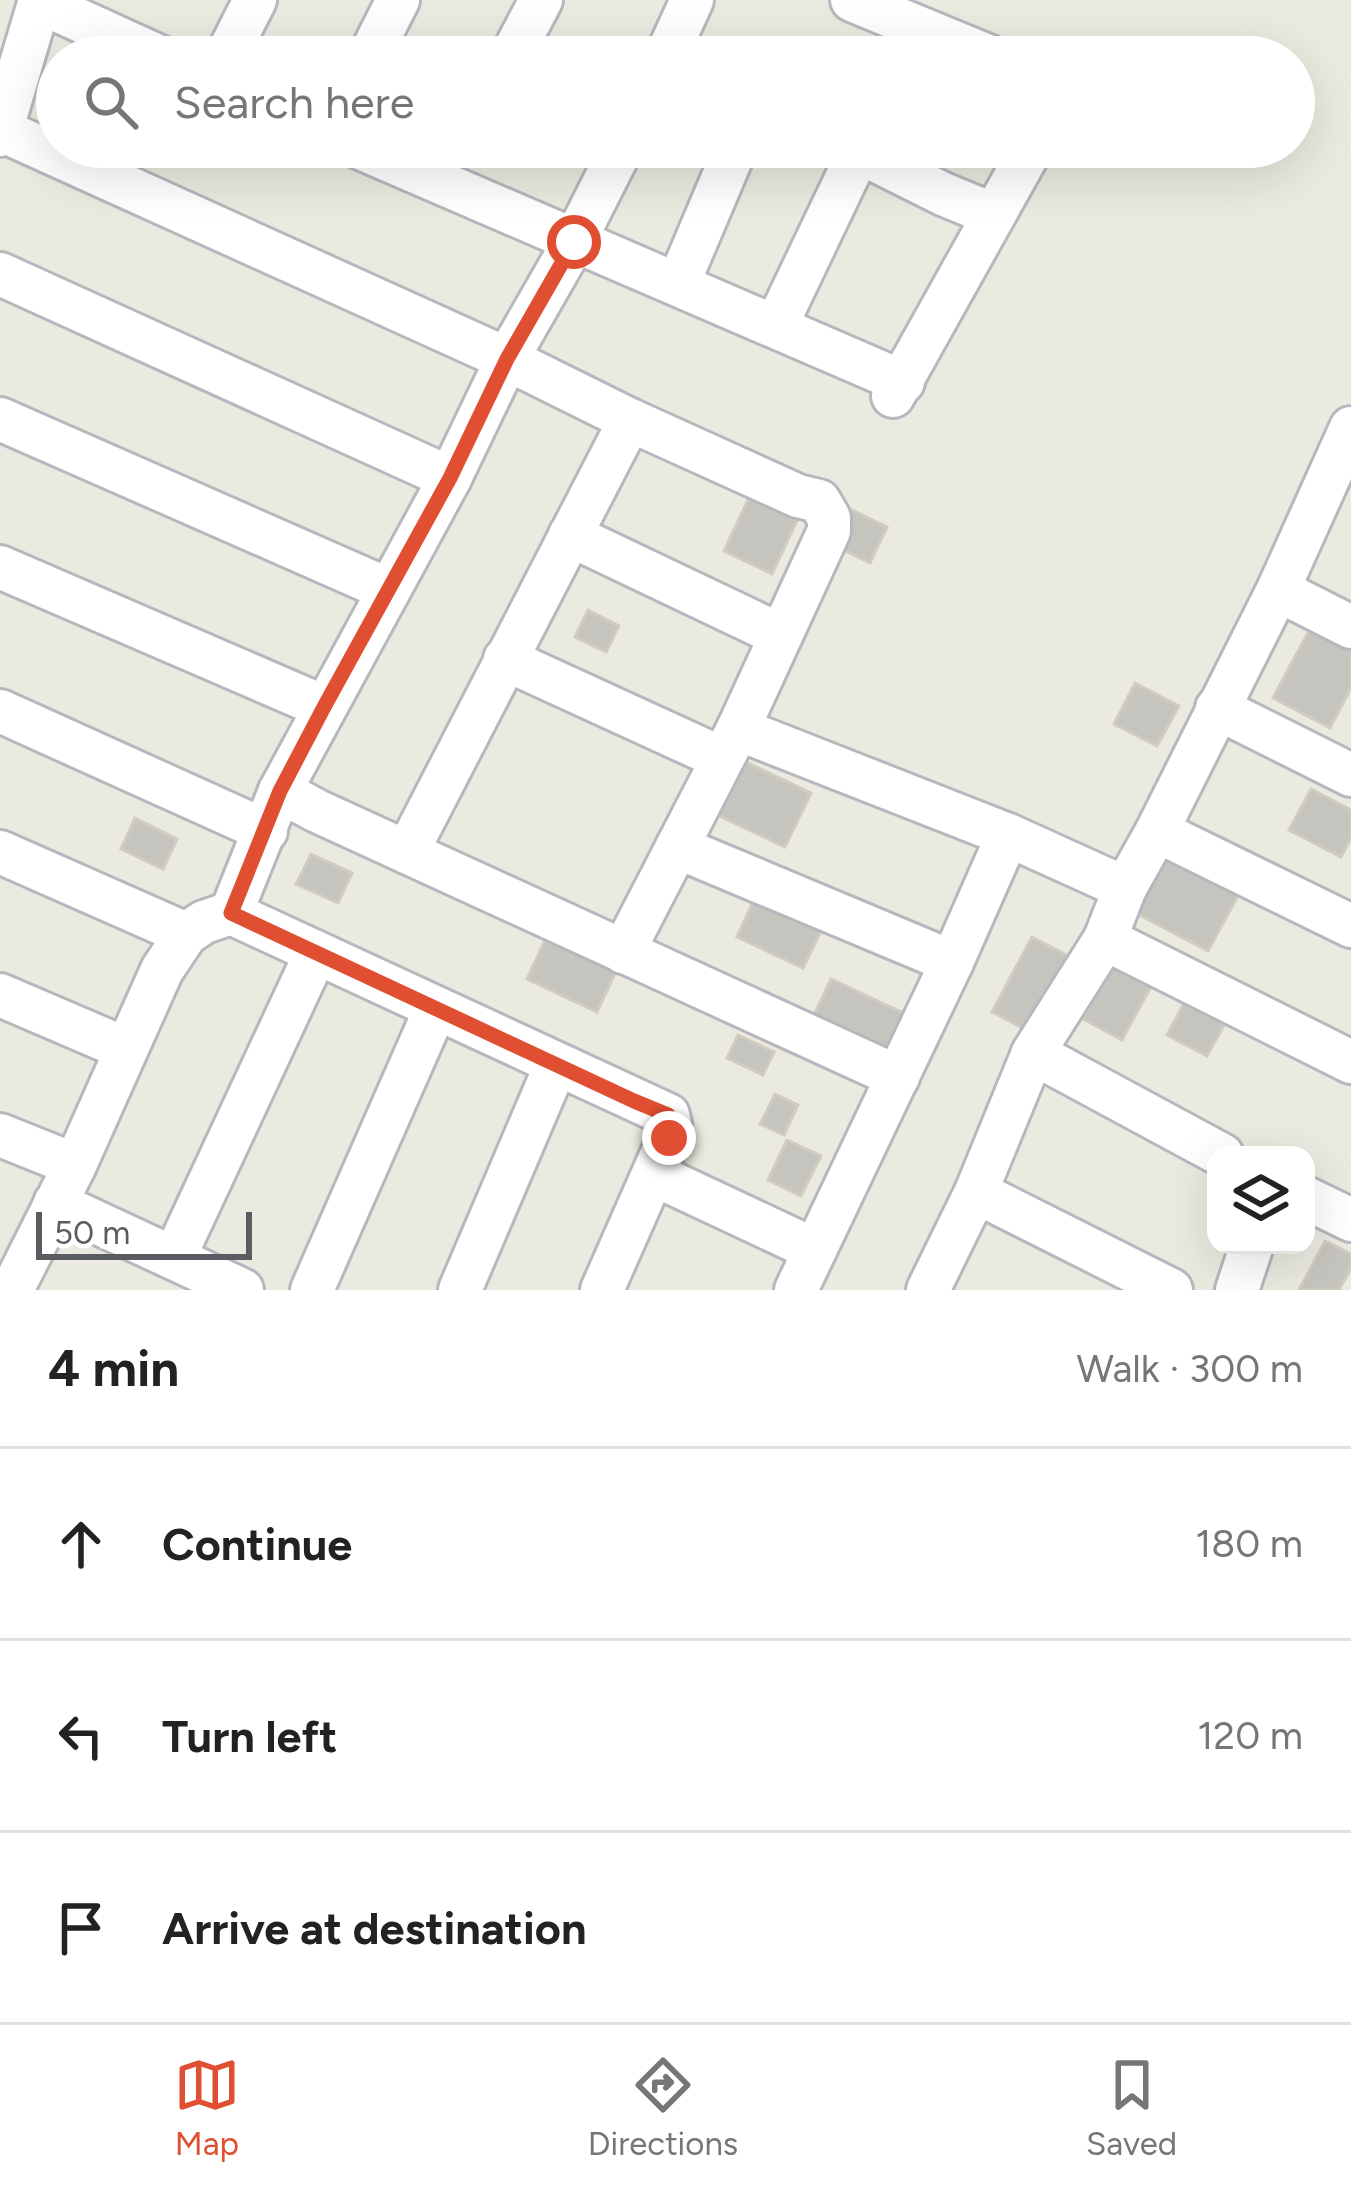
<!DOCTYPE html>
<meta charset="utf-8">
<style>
body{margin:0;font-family:Figtree,sans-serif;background:#f2f2f2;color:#222}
.controls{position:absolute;right:36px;bottom:36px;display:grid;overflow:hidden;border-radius:24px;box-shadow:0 12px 48px #0002}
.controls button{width:108px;height:108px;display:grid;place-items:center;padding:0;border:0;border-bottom:3px solid #e0e0e0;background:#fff;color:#222;font:60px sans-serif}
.scale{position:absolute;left:36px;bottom:30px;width:216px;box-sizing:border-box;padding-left:12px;border:6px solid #595c61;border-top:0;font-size:33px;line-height:42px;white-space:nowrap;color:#595c61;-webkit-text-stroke:9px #fff;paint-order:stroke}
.stop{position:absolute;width:36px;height:36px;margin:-27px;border:9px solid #e04f31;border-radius:50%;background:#fff}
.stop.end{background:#e04f31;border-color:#fff;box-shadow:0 3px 12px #0008}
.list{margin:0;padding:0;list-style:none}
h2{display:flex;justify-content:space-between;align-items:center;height:156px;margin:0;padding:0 48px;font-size:51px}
h2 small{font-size:39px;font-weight:400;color:#767676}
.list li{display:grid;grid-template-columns:78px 1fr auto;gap:36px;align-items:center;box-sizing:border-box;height:192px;padding:0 48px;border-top:3px solid #e0e0e0}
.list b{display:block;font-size:45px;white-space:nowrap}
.list em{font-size:39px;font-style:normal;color:#767676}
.icon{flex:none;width:66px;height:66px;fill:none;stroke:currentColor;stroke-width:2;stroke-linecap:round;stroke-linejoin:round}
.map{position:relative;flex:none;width:1351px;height:1290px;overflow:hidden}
.search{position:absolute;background:#fff;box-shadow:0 12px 48px #0002;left:36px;right:36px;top:36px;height:132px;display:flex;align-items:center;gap:30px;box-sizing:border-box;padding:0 42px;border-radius:66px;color:#767676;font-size:45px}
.sheet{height:732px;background:#fff}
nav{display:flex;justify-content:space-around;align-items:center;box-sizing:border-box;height:168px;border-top:3px solid #e0e0e0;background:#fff;font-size:33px;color:#767676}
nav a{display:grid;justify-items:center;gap:6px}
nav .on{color:#e04f31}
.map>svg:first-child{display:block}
.building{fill:#c6c4be;stroke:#d0ccbf;stroke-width:3}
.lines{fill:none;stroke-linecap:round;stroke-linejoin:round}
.minor-casing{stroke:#b6b8bd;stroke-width:48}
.minor{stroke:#fff;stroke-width:42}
.route{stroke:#e04f31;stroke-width:15}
</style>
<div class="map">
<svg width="1351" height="1290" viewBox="0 0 1351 1290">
<rect width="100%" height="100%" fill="#ebeae0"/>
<g class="building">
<path d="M 753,489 L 801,512 L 772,574 L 724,551 Z"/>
<path d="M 850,509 L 887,527 L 870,563 L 833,545 Z"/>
<path d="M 588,610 L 619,626 L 606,652 L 575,637 Z"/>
<path d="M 1311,627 L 1351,648 L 1351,688 L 1330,728 L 1273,698 Z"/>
<path d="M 1135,683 L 1179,706 L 1157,746 L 1114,724 Z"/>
<path d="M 733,756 L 811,793 L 785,847 L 707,810 Z"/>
<path d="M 1311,789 L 1351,810 L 1351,838 L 1341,857 L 1289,830 Z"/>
<path d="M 135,818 L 177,839 L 163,869 L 121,849 Z"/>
<path d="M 1171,842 L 1246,881 L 1208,951 L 1134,912 Z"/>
<path d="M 311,854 L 352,873 L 338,903 L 296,884 Z"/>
<path d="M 756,895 L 823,927 L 803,968 L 737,937 Z"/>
<path d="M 548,934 L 618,967 L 597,1012 L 527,979 Z"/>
<path d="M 1032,937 L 1072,958 L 1032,1033 L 992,1012 Z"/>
<path d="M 1117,955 L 1156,977 L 1122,1040 L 1083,1019 Z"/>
<path d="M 831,979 L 903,1013 L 881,1058 L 810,1024 Z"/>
<path d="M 1190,992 L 1230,1014 L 1207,1056 L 1167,1035 Z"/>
<path d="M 738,1035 L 774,1052 L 763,1075 L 727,1058 Z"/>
<path d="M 775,1094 L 798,1105 L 784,1135 L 760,1124 Z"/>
<path d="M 787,1140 L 821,1156 L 801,1196 L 768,1180 Z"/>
<path d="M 1325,1241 L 1351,1254 L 1351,1268 L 1339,1290 L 1299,1290 Z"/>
</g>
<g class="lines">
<defs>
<g id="minor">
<path d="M 852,0 L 990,57"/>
<path d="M 39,2 L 160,57"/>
<path d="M 226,57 L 255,0"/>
<path d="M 369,57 L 398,0"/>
<path d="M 511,57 L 541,0"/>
<path d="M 666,57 L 692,0"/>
<path d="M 1,130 L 507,359 L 630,420 L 798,496 L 819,501 L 829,518 L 829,531 L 738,729 L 623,952"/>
<path d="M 0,135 L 40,0"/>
<path d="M 358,147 L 903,382"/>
<path d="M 849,147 L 943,194 L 994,215"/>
<path d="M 0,274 L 450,478"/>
<path d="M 678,284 L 736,147"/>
<path d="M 776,326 L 859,152"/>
<path d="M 893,396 L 1032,147"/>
<path d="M 0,419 L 389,590"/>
<path d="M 570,535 L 780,635"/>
<path d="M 0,567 L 324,707"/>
<path d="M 1278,590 L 1351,627"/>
<path d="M 505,659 L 721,758"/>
<path d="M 1217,708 L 1351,775"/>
<path d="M 0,711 L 266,831"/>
<path d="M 738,729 L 1008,835 L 1125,888"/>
<path d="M 280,791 L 317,811 L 898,1077"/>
<path d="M 1157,831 L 1351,926"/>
<path d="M 677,847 L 952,962"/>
<path d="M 0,852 L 186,934"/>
<path d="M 407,852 L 630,420"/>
<path d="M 231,913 L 280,791 L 450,478 L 507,359 L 574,242 L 622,147"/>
<path d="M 1105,939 L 1351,1062"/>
<path d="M 0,995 L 126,1049"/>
<path d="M 1033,1053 L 1105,939 L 1125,888 L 1157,831 L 1278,590 L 1351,428"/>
<path d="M 0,1135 L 75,1165"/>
<path d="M 655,1175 L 815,1250"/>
<path d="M 976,1192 L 1171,1290"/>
<path d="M 1306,1198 L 1351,1220"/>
<path d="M 55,1203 L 242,1290"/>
<path d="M 174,1258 L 316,953"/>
<path d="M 12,1290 L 75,1165 L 162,970 L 186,934 L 204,922 L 231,913 L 668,1115 L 670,1124 L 669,1138 L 602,1290"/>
<path d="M 312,1290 L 436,1008"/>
<path d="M 460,1290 L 556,1065"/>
<path d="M 796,1290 L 952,962 L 1008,835"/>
<path d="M 928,1290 L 976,1192 L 1033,1053 L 1222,1155"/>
<path d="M 1237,1290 L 1252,1245"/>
</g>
</defs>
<use href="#minor" class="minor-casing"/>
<use href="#minor" class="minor"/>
</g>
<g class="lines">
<path class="route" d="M 574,242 L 507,359 L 450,478 L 324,707 L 280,791 L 231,913 L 634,1101 L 668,1115 L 669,1138"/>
</g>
</svg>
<div class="controls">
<button><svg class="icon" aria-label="layers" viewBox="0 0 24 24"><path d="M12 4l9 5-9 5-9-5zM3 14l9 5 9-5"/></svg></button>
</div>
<div class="scale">50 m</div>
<div class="stop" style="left:574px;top:242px"></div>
<div class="stop end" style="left:669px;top:1138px"></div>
<div class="search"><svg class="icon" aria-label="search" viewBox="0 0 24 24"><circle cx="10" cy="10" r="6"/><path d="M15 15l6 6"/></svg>Search here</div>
</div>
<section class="sheet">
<h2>4 min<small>Walk · 300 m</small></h2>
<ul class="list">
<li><svg class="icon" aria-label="ahead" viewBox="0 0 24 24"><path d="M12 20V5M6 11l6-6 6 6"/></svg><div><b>Continue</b></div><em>180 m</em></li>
<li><svg class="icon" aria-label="left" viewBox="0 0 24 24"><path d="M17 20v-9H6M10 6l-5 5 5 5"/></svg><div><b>Turn left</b></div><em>120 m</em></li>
<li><svg class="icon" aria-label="arrive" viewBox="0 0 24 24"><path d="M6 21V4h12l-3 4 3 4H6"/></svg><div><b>Arrive at destination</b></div></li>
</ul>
</section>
<nav>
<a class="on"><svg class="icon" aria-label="map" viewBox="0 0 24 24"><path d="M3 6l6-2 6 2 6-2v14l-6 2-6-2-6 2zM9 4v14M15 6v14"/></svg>Map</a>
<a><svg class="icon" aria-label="directions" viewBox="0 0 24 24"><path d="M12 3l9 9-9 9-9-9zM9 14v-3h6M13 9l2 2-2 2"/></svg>Directions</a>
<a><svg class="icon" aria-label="saved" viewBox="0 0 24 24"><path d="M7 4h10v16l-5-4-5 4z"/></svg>Saved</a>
</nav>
